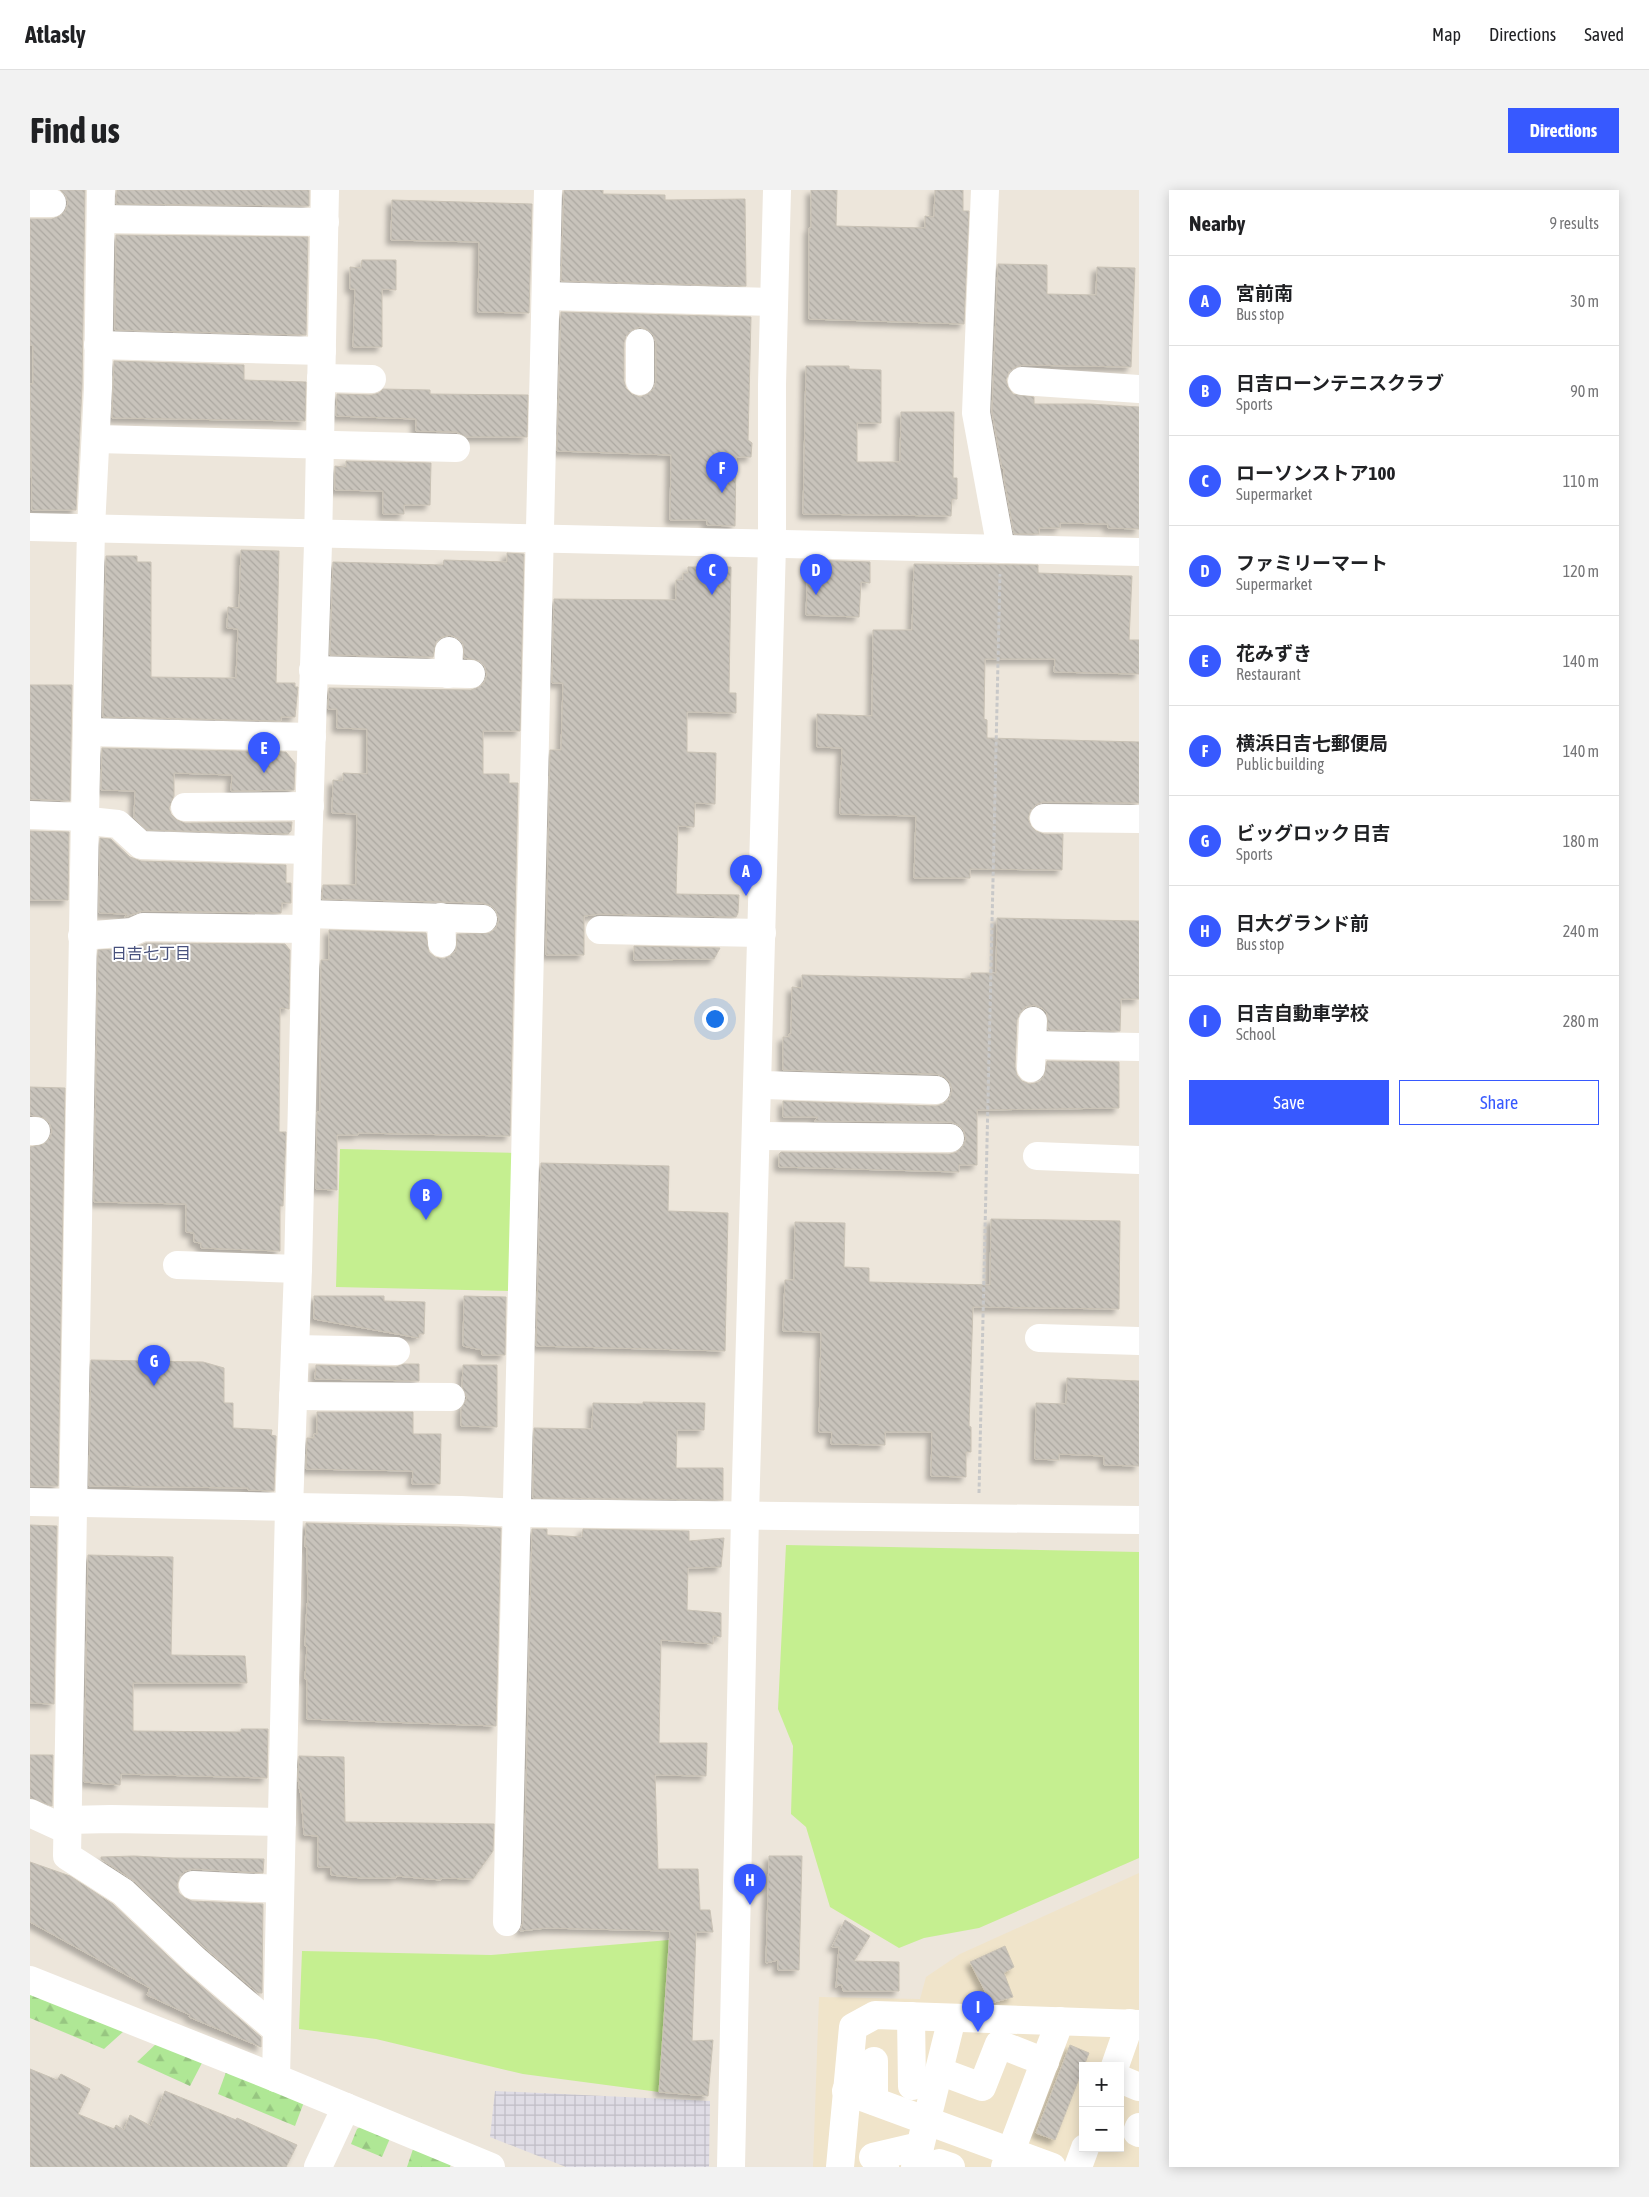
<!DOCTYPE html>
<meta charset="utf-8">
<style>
body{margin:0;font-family:"Asap Condensed","Noto Sans JP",sans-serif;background:#f2f2f2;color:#202124}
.controls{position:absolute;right:15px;bottom:15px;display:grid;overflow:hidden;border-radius:0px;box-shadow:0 2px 12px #0003}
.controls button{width:45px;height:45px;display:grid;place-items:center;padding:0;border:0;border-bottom:1px solid #e0e0e0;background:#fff;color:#202124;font:25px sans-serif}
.you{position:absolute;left:684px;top:828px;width:18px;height:18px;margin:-12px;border:4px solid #fff;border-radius:50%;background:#1a73e8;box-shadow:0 0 0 8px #1a73e833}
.badge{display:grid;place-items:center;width:32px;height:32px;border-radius:50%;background:#3759ff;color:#fff;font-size:16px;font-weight:700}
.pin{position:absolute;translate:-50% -41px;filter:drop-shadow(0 1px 2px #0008)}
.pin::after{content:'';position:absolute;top:26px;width:18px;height:15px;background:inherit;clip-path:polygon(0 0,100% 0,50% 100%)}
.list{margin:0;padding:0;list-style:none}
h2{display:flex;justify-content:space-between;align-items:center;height:65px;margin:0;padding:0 20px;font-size:21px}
h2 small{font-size:16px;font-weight:400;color:#757577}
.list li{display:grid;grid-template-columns:32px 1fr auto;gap:15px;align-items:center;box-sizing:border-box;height:90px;padding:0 20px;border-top:1px solid #e0e0e0}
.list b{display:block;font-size:19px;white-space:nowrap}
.list p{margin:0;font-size:16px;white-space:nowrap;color:#757577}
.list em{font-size:16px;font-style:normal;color:#757577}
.actions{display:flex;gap:10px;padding:15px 20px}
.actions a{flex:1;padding:11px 0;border:1px solid #3759ff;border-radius:0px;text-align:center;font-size:18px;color:#3759ff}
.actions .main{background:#3759ff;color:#fff}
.map{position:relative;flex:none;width:1109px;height:1977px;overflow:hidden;border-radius:0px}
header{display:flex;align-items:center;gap:30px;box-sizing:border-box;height:70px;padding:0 25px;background:#fff;border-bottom:1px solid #e0e0e0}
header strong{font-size:24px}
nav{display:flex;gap:28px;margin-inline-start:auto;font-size:18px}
.intro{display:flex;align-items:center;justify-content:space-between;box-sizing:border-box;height:120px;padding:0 30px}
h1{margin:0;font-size:35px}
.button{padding:12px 22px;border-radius:0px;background:#3759ff;color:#fff;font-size:18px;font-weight:700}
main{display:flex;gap:30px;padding:0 30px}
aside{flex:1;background:#fff;border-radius:0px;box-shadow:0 2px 12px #0003}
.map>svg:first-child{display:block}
.industrial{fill:url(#industrial-grid)}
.education{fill:#f0e4ca;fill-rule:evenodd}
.forest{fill:url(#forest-firs)}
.pitch{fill:#c5ef90}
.building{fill:url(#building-back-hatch);stroke:#c9c2b5;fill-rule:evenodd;filter:url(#shadow)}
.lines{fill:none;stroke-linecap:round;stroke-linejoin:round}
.path{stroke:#c8c8c8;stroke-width:3;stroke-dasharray:4 2.5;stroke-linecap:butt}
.minor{stroke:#fff;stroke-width:28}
.labels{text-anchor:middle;stroke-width:4;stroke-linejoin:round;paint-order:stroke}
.neighbourhood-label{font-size:16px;fill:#48517d;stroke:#fff}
</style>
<header>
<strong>Atlasly</strong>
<nav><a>Map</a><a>Directions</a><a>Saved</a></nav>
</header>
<div class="intro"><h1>Find us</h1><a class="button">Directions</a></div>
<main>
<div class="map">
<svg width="1109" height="1977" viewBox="0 0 1109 1977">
<defs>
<pattern id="industrial-grid" width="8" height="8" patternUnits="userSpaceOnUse" patternTransform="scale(1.25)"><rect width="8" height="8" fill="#dfdce5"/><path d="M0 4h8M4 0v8" fill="none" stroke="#c0bdc5"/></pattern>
<pattern id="forest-firs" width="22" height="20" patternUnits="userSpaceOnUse" patternTransform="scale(1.25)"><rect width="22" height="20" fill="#afe795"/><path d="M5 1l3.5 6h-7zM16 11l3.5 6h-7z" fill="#97c681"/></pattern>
<pattern id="building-back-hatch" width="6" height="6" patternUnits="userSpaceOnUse" patternTransform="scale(1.25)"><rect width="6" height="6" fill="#c8c3bb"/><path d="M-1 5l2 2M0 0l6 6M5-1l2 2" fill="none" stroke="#aca8a1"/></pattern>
<filter id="shadow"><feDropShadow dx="-4.5" dy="4.5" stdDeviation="2.5" flood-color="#0004"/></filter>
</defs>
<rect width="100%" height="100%" fill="#ede6db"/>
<path class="industrial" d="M 465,1901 L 680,1911 L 679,1977 L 536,1977 L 460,1947 Z"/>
<path class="education" d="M 1109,1683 L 1109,1977 L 783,1977 L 789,1807 L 890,1809 L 896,1787 L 930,1764 ZM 1053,1876 L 1090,1876 L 1090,1958 L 1053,1958 Z"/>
<g class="forest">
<path d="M 0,1801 L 94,1841 L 74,1859 L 0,1828 Z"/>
<path d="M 127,1853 L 173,1871 L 160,1896 L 107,1872 Z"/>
<path d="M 196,1882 L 274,1912 L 265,1936 L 188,1904 Z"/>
<path d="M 335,1934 L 361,1946 L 352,1967 L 321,1954 L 327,1939 Z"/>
<path d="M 384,1956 L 422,1972 L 420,1977 L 377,1977 Z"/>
</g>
<g class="pitch">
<path d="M 310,959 L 486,963 L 483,1101 L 306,1097 Z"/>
<path d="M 756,1355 L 1109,1362 L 1109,1668 L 949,1738 L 894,1748 L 869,1758 L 800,1717 L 776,1637 L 761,1624 L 763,1556 L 748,1519 Z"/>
<path d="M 639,1750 L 629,1902 L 493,1884 L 346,1849 L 269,1839 L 272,1761 L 461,1765 Z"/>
</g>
<g class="building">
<path d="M 30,0 L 55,0 L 52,197 L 46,320 L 2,320 L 0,194 L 3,194 L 3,156 L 0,155 L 0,29 L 22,29 L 30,26 L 36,20 L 38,13 L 36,6 Z"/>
<path d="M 87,0 L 279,0 L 279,16 L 86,14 Z"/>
<path d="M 534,0 L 573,0 L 573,4 L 635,5 L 635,10 L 715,9 L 716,96 L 531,91 Z"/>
<path d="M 781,0 L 807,0 L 806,36 L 895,38 L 895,26 L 904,27 L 905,0 L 933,0 L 933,21 L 939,21 L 934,134 L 779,129 L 779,38 L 781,38 Z"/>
<path d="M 362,10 L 502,14 L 499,123 L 448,122 L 449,52 L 361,50 Z"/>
<path d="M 86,45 L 278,47 L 276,145 L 85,140 Z"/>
<path d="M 332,70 L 366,70 L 366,100 L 352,99 L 352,157 L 323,157 L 325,99 L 320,99 L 320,77 L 331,78 Z"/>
<path d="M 968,74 L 1017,75 L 1017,104 L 1066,105 L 1067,77 L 1105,78 L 1101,177 L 993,175 L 986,177 L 979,182 L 976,190 L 978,197 L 983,204 L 1004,207 L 1004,214 L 1060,214 L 1109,217 L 1109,339 L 1078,338 L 1078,334 L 1030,333 L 1030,338 L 1009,338 L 1009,344 L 984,344 L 974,288 L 974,278 L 972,278 L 962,222 Z"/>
<path d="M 531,122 L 721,127 L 718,250 L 722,253 L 721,267 L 706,267 L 705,336 L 677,335 L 677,330 L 640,330 L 641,265 L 527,261 ZM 610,137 L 618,140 L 624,146 L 626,153 L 626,191 L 624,198 L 618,204 L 610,207 L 602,204 L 596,198 L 594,191 L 594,153 L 596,146 L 602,140 Z"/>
<path d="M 84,171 L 214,175 L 214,190 L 276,192 L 275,231 L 82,228 Z"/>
<path d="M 776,176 L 819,176 L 819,179 L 851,180 L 851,233 L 827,233 L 827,272 L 870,272 L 871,222 L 924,222 L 923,288 L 927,288 L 927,309 L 922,309 L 921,326 L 773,324 Z"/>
<path d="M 353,199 L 400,200 L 400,204 L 498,205 L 497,247 L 436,247 L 426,242 L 386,241 L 386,229 L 306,226 L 307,204 L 342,205 L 349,203 Z"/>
<path d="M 316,271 L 401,273 L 400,315 L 374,315 L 374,324 L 353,324 L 353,301 L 305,300 L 305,276 L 316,277 Z"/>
<path d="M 211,360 L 249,361 L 246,493 L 265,493 L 265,497 L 268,497 L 265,527 L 251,527 L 251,531 L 73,527 L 76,366 L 107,366 L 107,372 L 121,372 L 121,487 L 193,488 L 206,488 L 208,439 L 197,438 L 198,417 L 209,418 Z"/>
<path d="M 477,363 L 494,364 L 490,541 L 453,541 L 453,584 L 479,584 L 479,593 L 488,593 L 480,946 L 328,943 L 328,945 L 307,945 L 307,1000 L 286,999 L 287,922 L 290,922 L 291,770 L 299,770 L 299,740 L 396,743 L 399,762 L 405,767 L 413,769 L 420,766 L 426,761 L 427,744 L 460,743 L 466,738 L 469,730 L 466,721 L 461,716 L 453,713 L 292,709 L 293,695 L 326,695 L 327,624 L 302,623 L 303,590 L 313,591 L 313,583 L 337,584 L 337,539 L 307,538 L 307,519 L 298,519 L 299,498 L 441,500 L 449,497 L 454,493 L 457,485 L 455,477 L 450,471 L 434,468 L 433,453 L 427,448 L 420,445 L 412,447 L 406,452 L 403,467 L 300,465 L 303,372 L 413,375 L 414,370 L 477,372 Z"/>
<path d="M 778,370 L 840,372 L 840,393 L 831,392 L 829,427 L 776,425 Z"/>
<path d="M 884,374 L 1008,375 L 1008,383 L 1102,386 L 1099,450 L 1109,450 L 1109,484 L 1024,482 L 1025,469 L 955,469 L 954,529 L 957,530 L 957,548 L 1109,552 L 1109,613 L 1014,612 L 1007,614 L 1001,620 L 998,628 L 1001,636 L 1006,641 L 1014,644 L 1033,644 L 1032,680 L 940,679 L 940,688 L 884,688 L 886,626 L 810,624 L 812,558 L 787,557 L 787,524 L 842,526 L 843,440 L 882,440 Z"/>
<path d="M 658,377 L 701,377 L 699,503 L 706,503 L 706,523 L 657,522 L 657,562 L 686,563 L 685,614 L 665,613 L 664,637 L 648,636 L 646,704 L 709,705 L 708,723 L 706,727 L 570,724 L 554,726 L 554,765 L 516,765 L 520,560 L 531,560 L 533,493 L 522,493 L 524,409 L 646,410 L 646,390 L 653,390 L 653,383 L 658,383 Z"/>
<path d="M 0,495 L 42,495 L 40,611 L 0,609 Z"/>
<path d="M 72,558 L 256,562 L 265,573 L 264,600 L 201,601 L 202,585 L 144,583 L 144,606 L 139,618 L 141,624 L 147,630 L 155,633 L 262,632 L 261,641 L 258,644 L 117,640 L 104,628 L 105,601 L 71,600 Z"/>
<path d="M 0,641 L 39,642 L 38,710 L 0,710 Z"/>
<path d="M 70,648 L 81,649 L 100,667 L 111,671 L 256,675 L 256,693 L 261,693 L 261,713 L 252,713 L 251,723 L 113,721 L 94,727 L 97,724 L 69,723 Z"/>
<path d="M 967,728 L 1109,731 L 1109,809 L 1091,809 L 1090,841 L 1018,840 L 1017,823 L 1012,818 L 1004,815 L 995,817 L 990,823 L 987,830 L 985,877 L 987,885 L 992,891 L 1000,894 L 1009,892 L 1014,886 L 1017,871 L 1089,872 L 1089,918 L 947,920 L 947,975 L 929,975 L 929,982 L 749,977 L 749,964 L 751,962 L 920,964 L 927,962 L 933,956 L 936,949 L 934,941 L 928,935 L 921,932 L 784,931 L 788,927 L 753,927 L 753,911 L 906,916 L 913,914 L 919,909 L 922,900 L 920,893 L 915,887 L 906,884 L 753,880 L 753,847 L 759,847 L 759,844 L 761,844 L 762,797 L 772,798 L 772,785 L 941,789 L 941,783 L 966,783 Z"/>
<path d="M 116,753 L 255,754 L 260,760 L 259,819 L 250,818 L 249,942 L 256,942 L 253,1016 L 250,1016 L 250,1061 L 171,1058 L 171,1053 L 164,1052 L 164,1043 L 156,1042 L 156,1014 L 64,1012 L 68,760 L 104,758 Z"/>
<path d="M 604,756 L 690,758 L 684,769 L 604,770 Z"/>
<path d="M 0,897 L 35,898 L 28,1296 L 0,1296 L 0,957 L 14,954 L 20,948 L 22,941 L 20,934 L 14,928 L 0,925 Z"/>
<path d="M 511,973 L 639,976 L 638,1021 L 698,1023 L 695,1161 L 506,1156 Z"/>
<path d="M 961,1029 L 1090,1031 L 1089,1119 L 943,1117 L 939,1236 L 941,1237 L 941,1262 L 936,1262 L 936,1287 L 901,1286 L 902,1242 L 855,1242 L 855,1255 L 801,1254 L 802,1242 L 789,1242 L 791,1142 L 753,1141 L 755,1090 L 764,1090 L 765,1032 L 815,1033 L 814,1077 L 839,1078 L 839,1092 L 960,1095 Z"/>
<path d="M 284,1106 L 354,1106 L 354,1111 L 395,1112 L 394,1144 L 389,1144 L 389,1148 L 284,1129 Z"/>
<path d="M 434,1106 L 476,1107 L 475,1165 L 452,1165 L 452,1160 L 433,1156 Z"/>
<path d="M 61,1170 L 173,1172 L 194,1178 L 194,1213 L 203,1213 L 203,1238 L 242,1240 L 241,1245 L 246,1246 L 244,1301 L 218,1300 L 218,1298 L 59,1296 Z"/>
<path d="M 374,1174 L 389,1174 L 389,1191 L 285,1189 L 286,1175 L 366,1177 Z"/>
<path d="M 433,1175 L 467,1175 L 467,1237 L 431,1236 L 431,1219 L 437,1208 L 432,1197 Z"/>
<path d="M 1037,1188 L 1109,1191 L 1109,1276 L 1074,1275 L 1074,1266 L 1029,1264 L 1029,1270 L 1005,1269 L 1006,1213 L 1036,1214 Z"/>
<path d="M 613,1212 L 675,1213 L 674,1240 L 647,1240 L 646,1278 L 693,1278 L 693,1310 L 503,1308 L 504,1238 L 562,1239 L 563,1213 L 613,1214 Z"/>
<path d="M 287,1222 L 383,1222 L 383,1244 L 411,1244 L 410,1294 L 382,1294 L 383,1281 L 276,1279 L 277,1248 L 284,1248 L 284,1244 L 287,1244 Z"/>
<path d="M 276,1333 L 471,1338 L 466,1536 L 277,1529 L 277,1489 L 275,1489 L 277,1456 L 275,1456 L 277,1413 L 278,1413 L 277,1357 L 275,1357 Z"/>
<path d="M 0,1335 L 27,1336 L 24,1514 L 0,1513 Z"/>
<path d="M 502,1339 L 517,1339 L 517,1345 L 552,1347 L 553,1339 L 659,1341 L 659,1351 L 694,1348 L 691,1377 L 658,1378 L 657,1420 L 691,1423 L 691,1447 L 683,1446 L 683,1454 L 631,1450 L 629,1553 L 677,1553 L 676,1586 L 625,1585 L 628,1679 L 668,1679 L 670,1720 L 680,1720 L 683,1742 L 666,1742 L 662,1851 L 683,1850 L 678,1906 L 629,1902 L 640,1741 L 516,1738 L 490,1741 L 493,1732 Z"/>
<path d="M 58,1365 L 143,1367 L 141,1465 L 215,1466 L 217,1493 L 103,1493 L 103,1541 L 211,1542 L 211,1539 L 238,1539 L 237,1588 L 91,1584 L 90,1595 L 54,1592 Z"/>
<path d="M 0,1565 L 23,1565 L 22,1616 L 0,1608 Z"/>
<path d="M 269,1566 L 314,1567 L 315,1632 L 464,1634 L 463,1661 L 443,1689 L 411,1688 L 411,1690 L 366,1686 L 366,1688 L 332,1688 L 301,1685 L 301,1677 L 288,1677 L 288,1646 L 274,1645 L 271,1603 L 270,1603 L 268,1589 Z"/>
<path d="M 104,1666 L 143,1668 L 234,1669 L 233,1683 L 163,1679 L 155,1681 L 150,1686 L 147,1695 L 149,1703 L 155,1708 L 162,1711 L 233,1714 L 232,1803 L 228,1803 L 175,1758 L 104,1691 L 71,1669 L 71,1667 Z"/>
<path d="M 739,1666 L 772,1666 L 769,1780 L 748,1780 L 748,1770 L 736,1773 Z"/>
<path d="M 0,1672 L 40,1686 L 83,1714 L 155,1782 L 231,1847 L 231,1857 L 159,1827 L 160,1825 L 117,1805 L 120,1798 L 0,1732 Z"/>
<path d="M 815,1730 L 840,1746 L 824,1771 L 869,1772 L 869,1801 L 813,1801 L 812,1795 L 808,1795 L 806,1798 L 809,1757 L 802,1757 Z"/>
<path d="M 975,1756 L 984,1777 L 974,1783 L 983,1807 L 961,1813 L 940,1772 Z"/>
<path d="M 1040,1855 L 1059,1863 L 1025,1950 L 1006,1943 Z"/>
<path d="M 0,1879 L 27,1890 L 31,1884 L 60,1899 L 48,1924 L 84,1939 L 86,1935 L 94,1940 L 100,1925 L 121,1936 L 135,1901 L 206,1930 L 207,1928 L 267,1955 L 256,1977 L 0,1977 Z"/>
</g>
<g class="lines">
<path class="path" d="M 949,1303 L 970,384"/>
<g class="minor">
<path d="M 71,0 L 68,198 L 61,338 L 55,627 L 37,1666 L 93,1702 L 165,1770 L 247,1840"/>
<path d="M 955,0 L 946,223 L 971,359"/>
<path d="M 0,13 L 22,13"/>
<path d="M 71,29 L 295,32"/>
<path d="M 516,106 L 744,112"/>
<path d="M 68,155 L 292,161"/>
<path d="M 291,188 L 342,189"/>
<path d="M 610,191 L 610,153"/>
<path d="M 992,191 L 1109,199"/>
<path d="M 66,249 L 426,258"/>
<path d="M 0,337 L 1109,362"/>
<path d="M 283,480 L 441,484"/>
<path d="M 418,484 L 419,461"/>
<path d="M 57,542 L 282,547"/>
<path d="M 155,617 L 280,616"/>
<path d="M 0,625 L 55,627 L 59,631 L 88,634 L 111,655 L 278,660"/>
<path d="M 1014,628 L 1109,629"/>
<path d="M 277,724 L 453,729"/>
<path d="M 411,727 L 412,753"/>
<path d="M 570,740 L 732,743"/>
<path d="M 52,746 L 102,742 L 113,737 L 276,739"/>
<path d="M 1003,855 L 1109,857"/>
<path d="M 1001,878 L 1003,831"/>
<path d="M 728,895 L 906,900"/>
<path d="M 0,941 L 6,941"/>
<path d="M 726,946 L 920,948"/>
<path d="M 1007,966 L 1109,970"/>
<path d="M 147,1075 L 268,1079"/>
<path d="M 1009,1148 L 1109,1151"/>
<path d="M 265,1159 L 366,1161"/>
<path d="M 263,1206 L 421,1207"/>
<path d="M 0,1312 L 431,1320 L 487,1323 L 1109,1330"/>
<path d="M 0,1623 L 37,1640"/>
<path d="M 37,1630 L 81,1629 L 252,1632"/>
<path d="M 163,1695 L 250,1699"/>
<path d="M 477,1732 L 518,0"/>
<path d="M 0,1790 L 246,1888 L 461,1977"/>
<path d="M 881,1826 L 882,1896"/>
<path d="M 844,1871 L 844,1911"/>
<path d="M 1085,1876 L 1100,1833"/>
<path d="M 909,1881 L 952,1897 L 969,1854 L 1015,1872"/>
<path d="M 246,1888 L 259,1318 L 268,1079 L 278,660 L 288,354 L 295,0"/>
<path d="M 1090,1889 L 1109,1897"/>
<path d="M 816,1901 L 1022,1977"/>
<path d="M 1109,1937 L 1107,1942 L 1109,1943"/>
<path d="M 909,1973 L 921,1977"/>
<path d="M 288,1977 L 316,1917"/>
<path d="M 701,1977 L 715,1326 L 742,355 L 742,195 L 747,0"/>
<path d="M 810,1977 L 823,1837 L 845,1825 L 1109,1834"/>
<path d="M 855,1977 L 843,1967 L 890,1956"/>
<path d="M 885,1977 L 922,1828"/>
<path d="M 975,1977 L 1030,1831"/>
<path d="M 1048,1977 L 1055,1958"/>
</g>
</g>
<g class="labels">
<g class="neighbourhood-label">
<text x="121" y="769">日吉七丁目</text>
</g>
</g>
</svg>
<div class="controls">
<button>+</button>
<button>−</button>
</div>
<div class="you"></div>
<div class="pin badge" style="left:716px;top:706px">A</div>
<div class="pin badge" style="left:396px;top:1030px">B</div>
<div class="pin badge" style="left:682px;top:405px">C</div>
<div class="pin badge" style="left:786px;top:405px">D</div>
<div class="pin badge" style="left:234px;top:583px">E</div>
<div class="pin badge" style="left:692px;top:303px">F</div>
<div class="pin badge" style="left:124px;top:1196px">G</div>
<div class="pin badge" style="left:720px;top:1715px">H</div>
<div class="pin badge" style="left:948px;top:1842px">I</div>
</div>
<aside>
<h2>Nearby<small>9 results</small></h2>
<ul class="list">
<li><span class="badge">A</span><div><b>宮前南</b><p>Bus stop</p></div><em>30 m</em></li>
<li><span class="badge">B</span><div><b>日吉ローンテニスクラブ</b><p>Sports</p></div><em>90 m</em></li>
<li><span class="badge">C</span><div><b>ローソンストア100</b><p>Supermarket</p></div><em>110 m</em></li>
<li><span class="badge">D</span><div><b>ファミリーマート</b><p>Supermarket</p></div><em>120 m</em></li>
<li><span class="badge">E</span><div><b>花みずき</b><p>Restaurant</p></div><em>140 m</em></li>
<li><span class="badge">F</span><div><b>横浜日吉七郵便局</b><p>Public building</p></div><em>140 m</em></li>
<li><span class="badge">G</span><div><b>ビッグロック 日吉</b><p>Sports</p></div><em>180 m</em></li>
<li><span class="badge">H</span><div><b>日大グランド前</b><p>Bus stop</p></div><em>240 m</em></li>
<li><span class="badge">I</span><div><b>日吉自動車学校</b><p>School</p></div><em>280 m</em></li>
</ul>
<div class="actions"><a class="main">Save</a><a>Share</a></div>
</aside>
</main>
